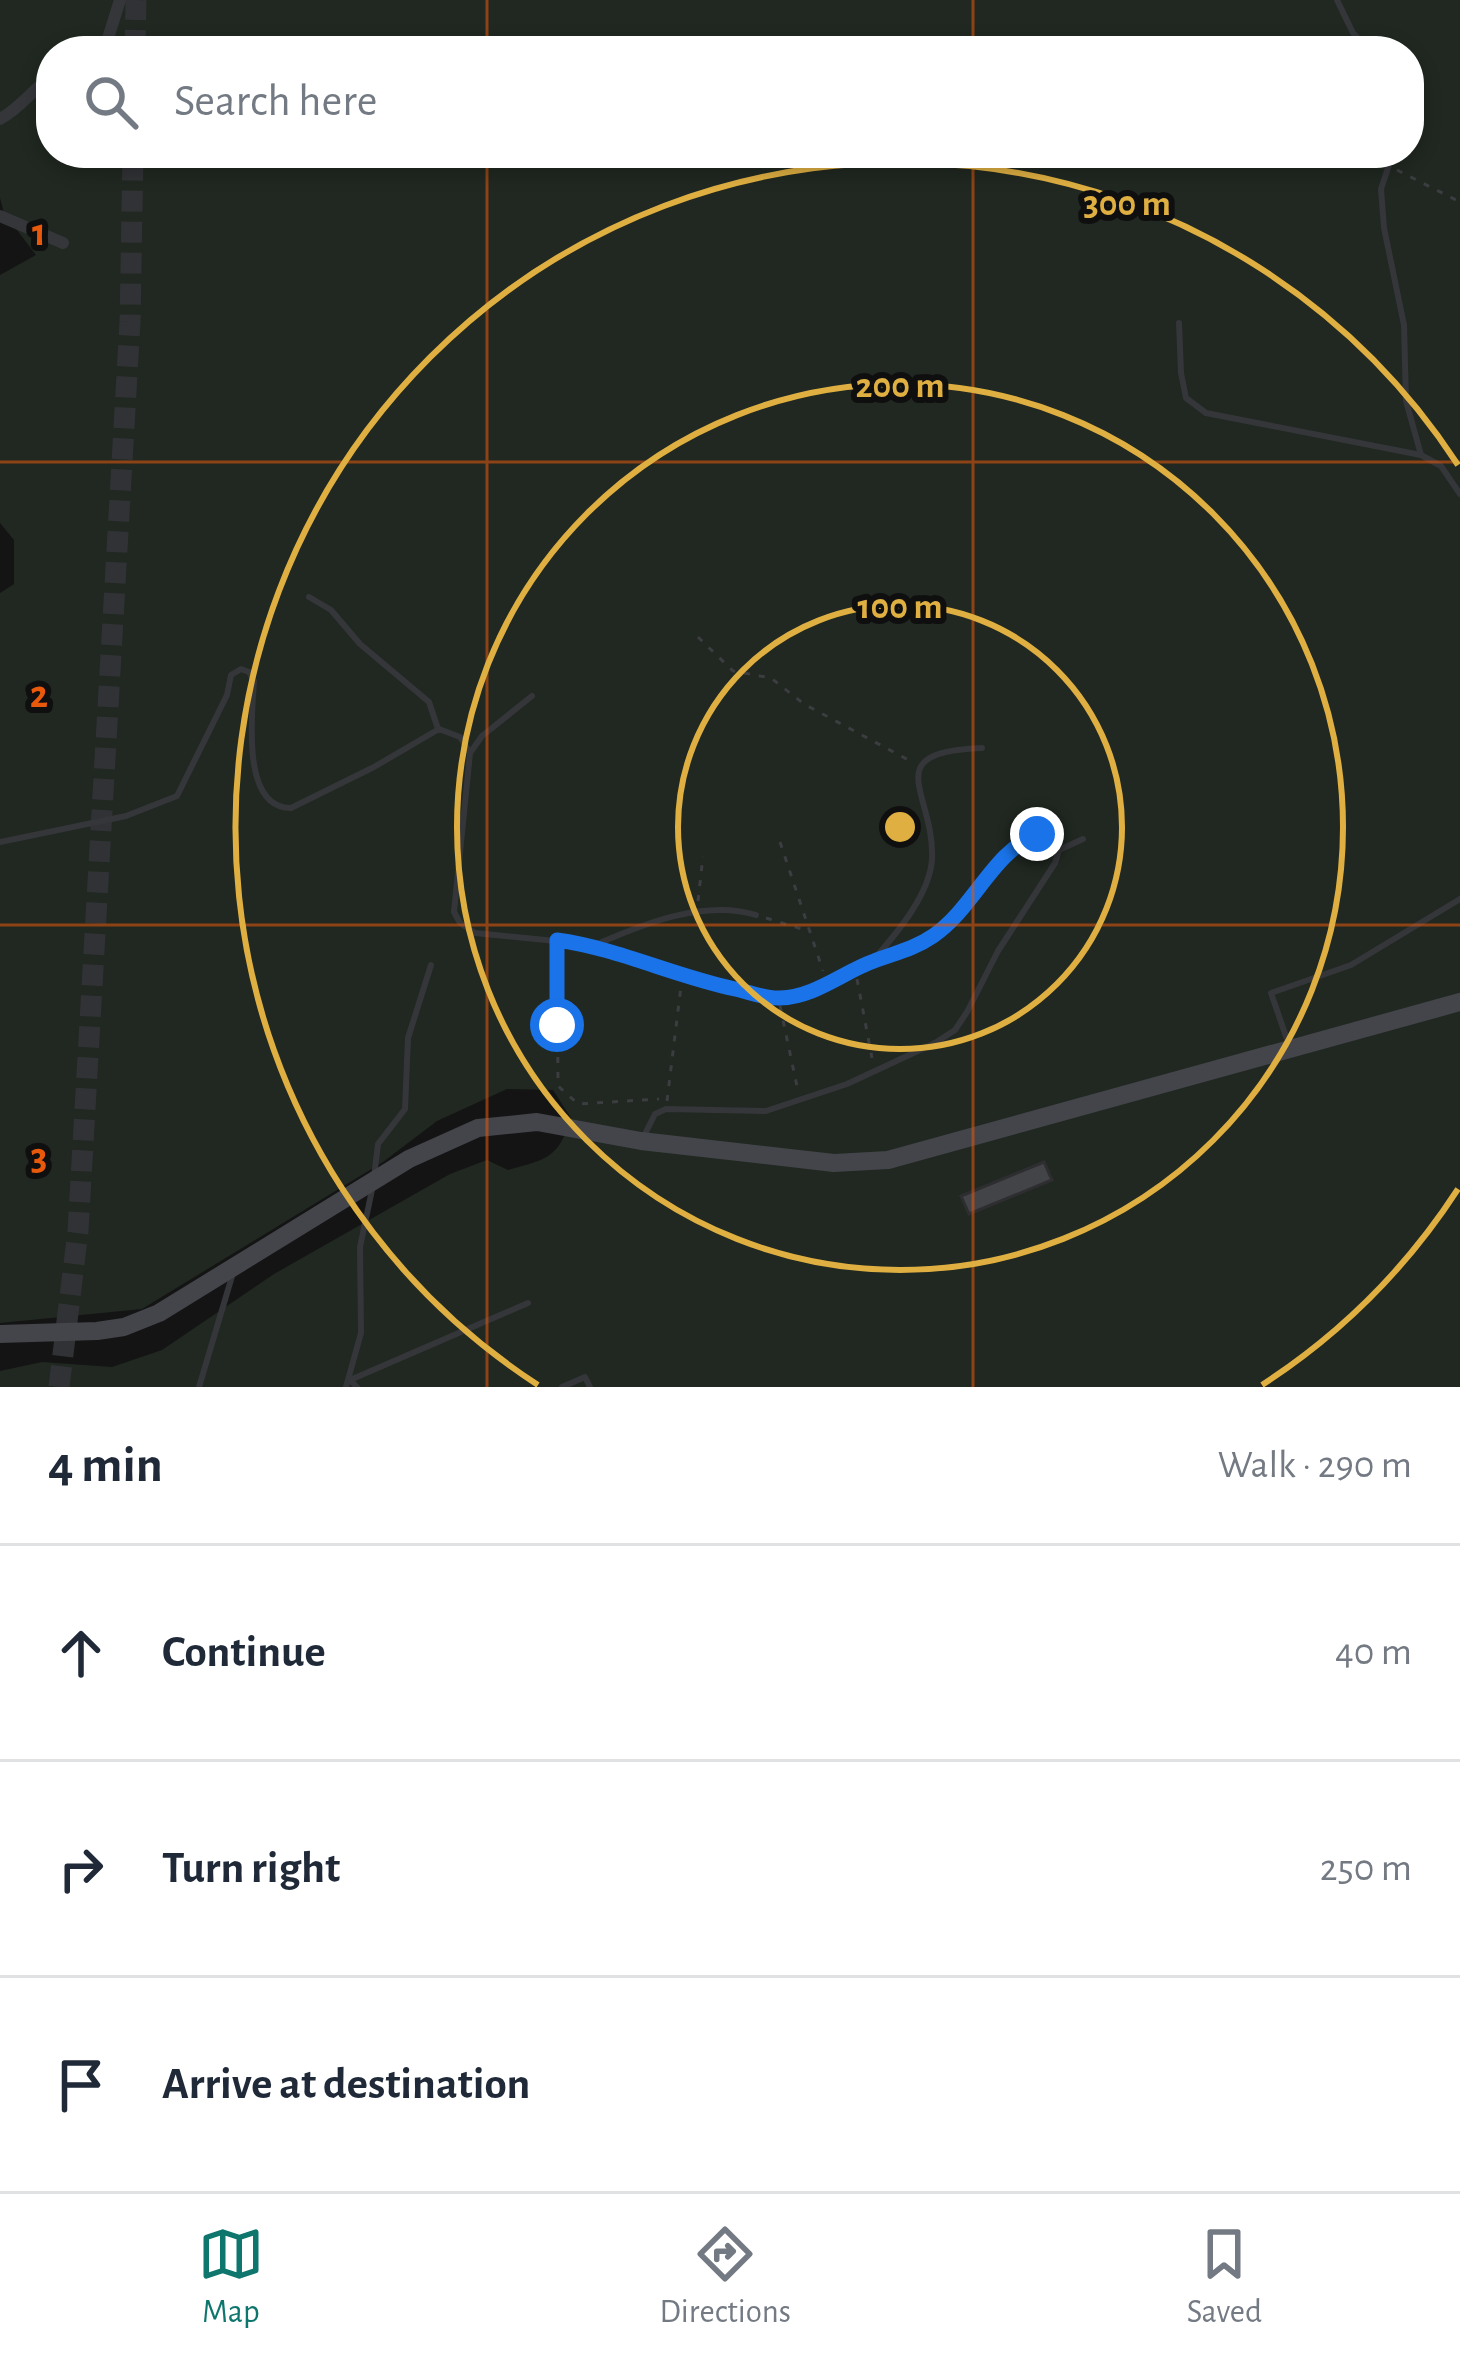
<!DOCTYPE html>
<meta charset="utf-8">
<style>
body{margin:0;font-family:"Alegreya Sans",sans-serif;background:#f2f2f3;color:#1f2937}
.stop{position:absolute;width:36px;height:36px;margin:-27px;border:9px solid #1a73e8;border-radius:50%;background:#fff}
.stop.end{background:#1a73e8;border-color:#fff;box-shadow:0 3px 12px #0008}
.list{margin:0;padding:0;list-style:none}
h2{display:flex;justify-content:space-between;align-items:center;height:156px;margin:0;padding:0 48px;font-size:51px}
h2 small{font-size:39px;font-weight:400;color:#747a83}
.list li{display:grid;grid-template-columns:78px 1fr auto;gap:36px;align-items:center;box-sizing:border-box;height:216px;padding:0 48px;border-top:3px solid #e0e1e3}
.list b{display:block;font-size:45px;white-space:nowrap}
.list em{font-size:39px;font-style:normal;color:#747a83}
.icon{flex:none;width:66px;height:66px;fill:none;stroke:currentColor;stroke-width:2;stroke-linecap:round;stroke-linejoin:round}
.map{position:relative;flex:none;width:1460px;height:1387px;overflow:hidden}
.search{position:absolute;background:#fff;box-shadow:0 6px 18px #0003;left:36px;right:36px;top:36px;height:132px;display:flex;align-items:center;gap:30px;box-sizing:border-box;padding:0 42px;border-radius:48px;color:#747a83;font-size:45px}
.sheet{height:804px;background:#fff}
nav{display:flex;justify-content:space-around;align-items:center;box-sizing:border-box;height:168px;border-top:3px solid #e0e1e3;background:#fff;font-size:33px;color:#747a83}
nav a{display:grid;justify-items:center;gap:6px}
nav .on{color:#0f766e}
.map>svg:first-child{display:block}
.green{fill:#202821;fill-rule:evenodd}
.building{fill:#434448;stroke:#2e2e31;stroke-width:3}
.lines{fill:none;stroke-linecap:round;stroke-linejoin:round}
.highway-tunnel{stroke:#313235;stroke-width:21;stroke-dasharray:21 10;stroke-linecap:butt}
.path{stroke:#3b3d41;stroke-width:3;stroke-dasharray:6 9;stroke-linecap:butt}
.lane{stroke:#35363a;stroke-width:6}
.street{stroke:#35363a;stroke-width:12}
.secondary{stroke:#43454a;stroke-width:18}
.route{stroke:#1a73e8;stroke-width:15}
.grid{fill:none;stroke:#e8590c;stroke-width:3;stroke-opacity:0.55}
.ring{fill:none;stroke:#dfaf42;stroke-width:6}
.grid-label{font-size:39px;text-anchor:middle;font-weight:bold;fill:#e8590c;stroke:#0f0f10;stroke-width:12;stroke-linejoin:round;paint-order:stroke}
.centre{fill:#dfaf42;stroke:#0f0f10;stroke-width:6}
.ring-label{font-size:36px;text-anchor:middle;font-weight:bold;fill:#dfaf42;stroke:#0f0f10;stroke-width:12;stroke-linejoin:round;paint-order:stroke}
</style>
<div class="map">
<svg width="1460" height="1387" viewBox="0 0 1460 1387">
<rect width="100%" height="100%" fill="#141415"/>
<path class="green" d="M 0,0 L 1460,0 L 1460,1387 L 0,1387 L 0,1371 L 42,1362 L 112,1367 L 162,1350 L 274,1274 L 450,1174 L 487,1160 L 508,1170 C 547,1159 558,1159 571,1118 L 553,1090 L 507,1089 L 437,1121 L 383,1162 L 142,1309 L 0,1323 L 0,593 L 14,584 L 14,540 L 0,523 L 0,275 L 36,255 L 4,213 L 0,198 ZM 51,51 L 1409,51 L 1409,153 L 51,153 Z"/>
<path class="building" d="M 1044,1162 L 1052,1180 L 969,1214 L 961,1196 Z"/>
<g class="lines">
<g class="highway-tunnel">
<path d="M 135,51 L 136,0"/>
<path d="M 59,1387 L 78,1231 L 130,322 L 133,153"/>
</g>
<g class="path">
<path d="M 1397,170 L 1460,202"/>
<path d="M 698,637 L 733,671 L 771,678 L 804,704 L 914,763"/>
<path d="M 780,842 L 823,971"/>
<path d="M 698,901 L 703,856"/>
<path d="M 766,918 L 808,931"/>
<path d="M 557,952 L 558,1086 L 578,1104 L 659,1099"/>
<path d="M 857,979 L 872,1058"/>
<path d="M 780,1006 L 798,1091"/>
<path d="M 667,1101 L 681,986"/>
</g>
<g class="lane">
<path d="M 1337,0 L 1353,33 L 1369,51"/>
<path d="M 1393,153 L 1381,189 L 1384,228 L 1404,325 L 1406,401 L 1421,455"/>
<path d="M 1179,323 L 1181,373 L 1186,398 L 1206,413 L 1421,455 L 1441,466 L 1460,494"/>
<path d="M 309,597 L 331,610 L 360,644 L 429,702 L 438,729"/>
<path d="M 470,753 L 482,736 L 532,696"/>
<path d="M 0,842 L 126,816 L 177,796 L 227,695 L 231,675 L 241,669 L 249,672 L 254,681 C 252,715 241,808 291,808 L 374,767 L 439,729 L 460,737 L 470,753 L 454,912 L 460,923 L 475,933 L 595,945 C 628,964 742,999 780,998 C 814,997 843,973 873,961 C 902,949 931,944 955,921 C 984,893 1004,828 1053,838 L 1059,850 L 1055,863 L 998,951 L 967,1012 L 955,1030 L 935,1043 L 847,1084 L 766,1111 L 666,1109 L 655,1114 L 643,1138"/>
<path d="M 1059,850 L 1083,839"/>
<path d="M 595,945 C 643,924 704,899 756,915"/>
<path d="M 875,958 C 897,933 930,894 932,859 C 935,793 876,752 982,748"/>
<path d="M 1290,1048 L 1271,993 L 1351,965 L 1460,899"/>
<path d="M 374,1177 L 378,1144 L 405,1109 L 408,1038 L 431,965"/>
<path d="M 199,1387 L 233,1273"/>
<path d="M 346,1387 L 361,1333 L 360,1247 L 372,1190"/>
<path d="M 357,1387 L 350,1380 L 528,1303"/>
<path d="M 562,1387 L 585,1377 L 590,1387"/>
</g>
<g class="street">
<path d="M 104,51 L 120,0"/>
<path d="M 0,119 C 22,107 31,90 51,78"/>
<path d="M 0,216 L 63,243"/>
</g>
<path class="secondary" d="M 0,1334 L 97,1331 L 124,1327 L 159,1313 L 409,1159 L 478,1128 L 537,1122 L 641,1141 L 834,1163 L 888,1160 L 1460,1002"/>
</g>
<g class="lines">
<path class="route" d="M 557,1025 L 557,940 C 616,948 674,976 735,989 C 749,992 766,999 780,998 C 815,997 843,972 874,961 C 895,953 914,949 933,936 C 974,908 992,853 1037,834"/>
</g>
<path class="grid" d="M 487,0 L 487,51M 973,0 L 973,51M 487,153 L 487,1387M 973,153 L 973,1387M 0,462 L 1460,462M 0,925 L 1460,925"/>
<g class="ring">
<circle cx="900" cy="827" r="222"/>
<circle cx="900" cy="827" r="443"/>
<path d="M1458 1189A665 665 0 0 1 1262 1385M538 1385A665 665 0 1 1 1458 465"/>
</g>
<g class="grid-label">
<text x="39" y="245">1</text>
<text x="39" y="707">2</text>
<text x="39" y="1169">3</text>
</g>
<circle cx="900" cy="827" r="18" class="centre"/>
<g class="ring-label">
<text x="1127" y="215">300 m</text>
<text x="900" y="397">200 m</text>
<text x="900" y="618">100 m</text>
</g>
</svg>
<div class="stop" style="left:557px;top:1025px"></div>
<div class="stop end" style="left:1037px;top:834px"></div>
<div class="search"><svg class="icon" aria-label="search" viewBox="0 0 24 24"><circle cx="10" cy="10" r="6"/><path d="M15 15l6 6"/></svg>Search here</div>
</div>
<section class="sheet">
<h2>4 min<small>Walk · 290 m</small></h2>
<ul class="list">
<li><svg class="icon" aria-label="ahead" viewBox="0 0 24 24"><path d="M12 20V5M6 11l6-6 6 6"/></svg><div><b>Continue</b></div><em>40 m</em></li>
<li><svg class="icon" aria-label="right" viewBox="0 0 24 24"><path d="M7 20v-9h11M14 6l5 5-5 5"/></svg><div><b>Turn right</b></div><em>250 m</em></li>
<li><svg class="icon" aria-label="arrive" viewBox="0 0 24 24"><path d="M6 21V4h12l-3 4 3 4H6"/></svg><div><b>Arrive at destination</b></div></li>
</ul>
</section>
<nav>
<a class="on"><svg class="icon" aria-label="map" viewBox="0 0 24 24"><path d="M3 6l6-2 6 2 6-2v14l-6 2-6-2-6 2zM9 4v14M15 6v14"/></svg>Map</a>
<a><svg class="icon" aria-label="directions" viewBox="0 0 24 24"><path d="M12 3l9 9-9 9-9-9zM9 14v-3h6M13 9l2 2-2 2"/></svg>Directions</a>
<a><svg class="icon" aria-label="saved" viewBox="0 0 24 24"><path d="M7 4h10v16l-5-4-5 4z"/></svg>Saved</a>
</nav>
